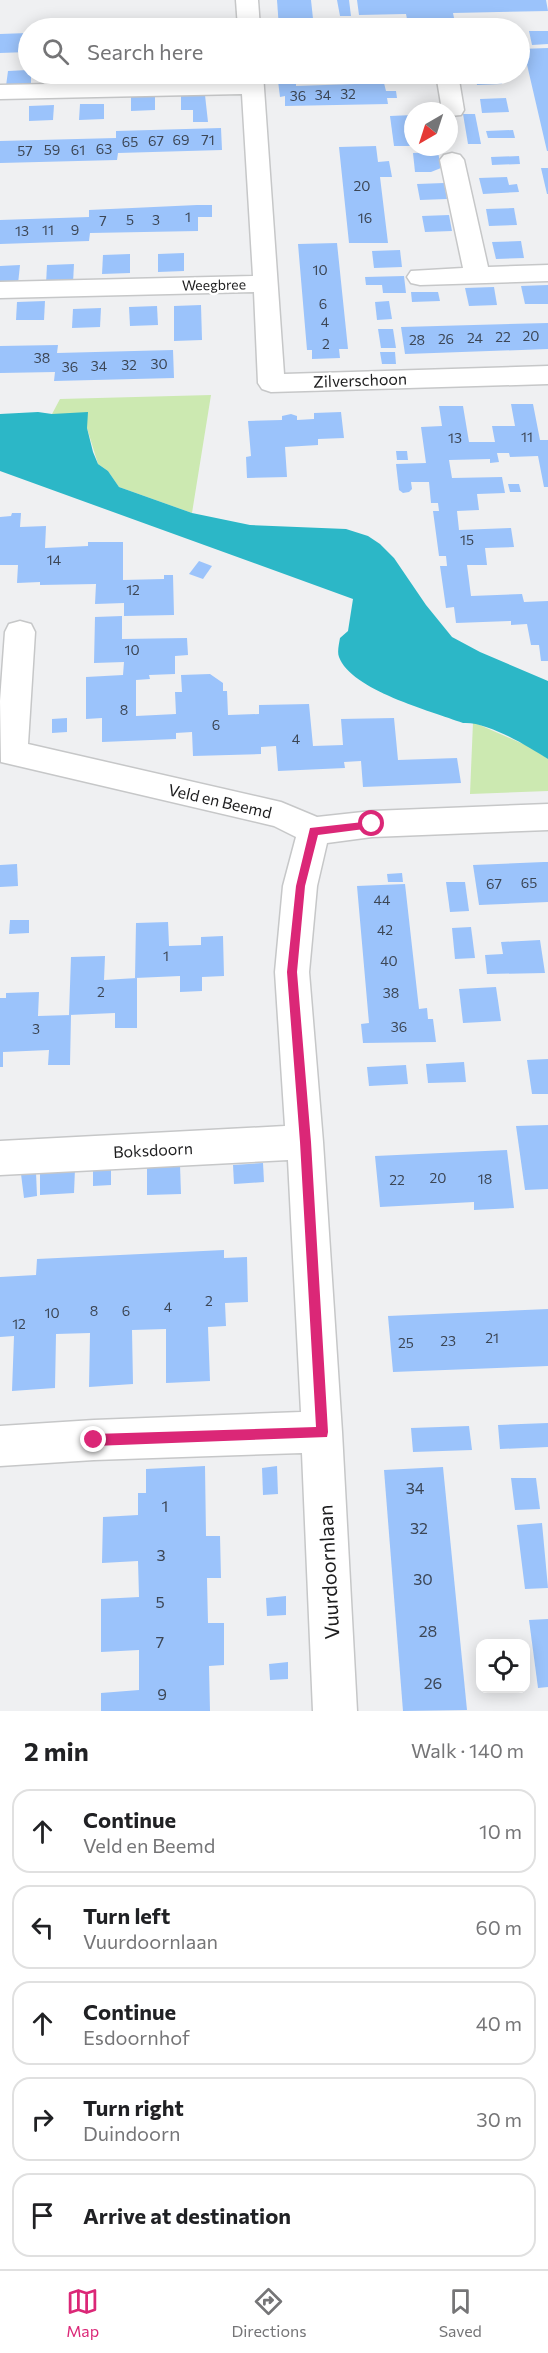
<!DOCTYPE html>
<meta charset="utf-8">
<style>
body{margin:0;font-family:Commissioner,sans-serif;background:#f2f2f2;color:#202124}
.controls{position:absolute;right:18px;bottom:18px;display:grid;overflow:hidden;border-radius:12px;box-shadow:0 3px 15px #0003}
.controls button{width:54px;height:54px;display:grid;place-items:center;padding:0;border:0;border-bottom:2px solid #e0e0e0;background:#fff;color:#202124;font:30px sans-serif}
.compass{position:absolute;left:404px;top:102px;width:54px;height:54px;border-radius:50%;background:#fff;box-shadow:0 3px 15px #0003;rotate:219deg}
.stop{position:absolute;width:18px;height:18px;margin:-14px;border:4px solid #db2777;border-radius:50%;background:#fff}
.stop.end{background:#db2777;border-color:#fff;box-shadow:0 2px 6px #0008}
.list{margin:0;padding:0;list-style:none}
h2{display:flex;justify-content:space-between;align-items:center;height:78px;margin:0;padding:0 24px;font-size:26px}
h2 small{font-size:20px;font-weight:400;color:#757577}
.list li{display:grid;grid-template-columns:39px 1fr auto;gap:18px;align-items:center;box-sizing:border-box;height:84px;margin:0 12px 12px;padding:0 12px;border:2px solid #e0e0e0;border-radius:18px}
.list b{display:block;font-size:22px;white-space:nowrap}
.list p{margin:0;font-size:20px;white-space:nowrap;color:#757577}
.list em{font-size:20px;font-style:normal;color:#757577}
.icon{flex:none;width:33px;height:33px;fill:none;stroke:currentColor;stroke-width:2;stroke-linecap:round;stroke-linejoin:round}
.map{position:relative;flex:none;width:548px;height:1711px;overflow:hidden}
.search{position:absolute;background:#fff;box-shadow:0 3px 15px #0003;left:18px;right:18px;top:18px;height:66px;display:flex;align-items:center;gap:15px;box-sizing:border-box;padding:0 21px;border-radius:33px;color:#757577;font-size:22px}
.sheet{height:558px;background:#fff}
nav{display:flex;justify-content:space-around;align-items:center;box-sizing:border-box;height:84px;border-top:2px solid #e0e0e0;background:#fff;font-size:16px;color:#757577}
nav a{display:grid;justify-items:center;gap:3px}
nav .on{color:#db2777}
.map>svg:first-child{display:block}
.green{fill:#cce9b1}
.water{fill:#2cb7c7}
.building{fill:#9bc3fb}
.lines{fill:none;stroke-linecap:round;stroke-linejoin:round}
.minor-casing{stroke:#c6c7c8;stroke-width:3}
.minor{fill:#fff;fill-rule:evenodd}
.route{fill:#db2777}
.labels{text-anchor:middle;stroke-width:5;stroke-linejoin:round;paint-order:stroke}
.number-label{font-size:14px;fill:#3c4655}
.far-street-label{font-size:14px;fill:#1d1d1e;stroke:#fff}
.street-label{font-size:16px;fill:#1d1d1e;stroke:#fff}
.near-number-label{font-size:16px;fill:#3c4655}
.near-street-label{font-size:20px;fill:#1d1d1e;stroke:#fff}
</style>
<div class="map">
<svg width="548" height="1711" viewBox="0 0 548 1711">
<rect width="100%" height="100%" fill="#eff0f2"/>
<g class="green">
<path d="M 211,395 L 192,513 L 119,487 L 108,471 L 98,464 L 87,428 L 52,414 L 60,399 Z"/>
<path d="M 473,722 L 530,747 L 548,759 L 548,791 L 470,794 Z"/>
</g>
<path class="water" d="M 38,412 L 52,414 L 88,412 L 87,428 L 93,452 L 98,464 L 108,471 L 119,487 L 192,513 L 250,525 L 346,529 L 368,536 L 380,544 L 394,558 L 426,605 L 452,637 L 480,652 L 548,681 L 548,759 C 527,746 487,721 463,723 C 431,711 351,690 339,657 C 337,652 339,644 340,638 L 348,631 L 353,599 L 0,471 L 0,414 Z"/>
<g class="building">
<path d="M 277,0 L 311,0 L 314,28 L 279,28 Z"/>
<path d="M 337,0 L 349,0 L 351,16 L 340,16 Z"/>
<path d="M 357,0 L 546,0 L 548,11 L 453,13 L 454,18 L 445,18 L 446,20 L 416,20 L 407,19 L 406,14 L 359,15 Z"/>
<path d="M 192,23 L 192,28 L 43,28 L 43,27 Z"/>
<path d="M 529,31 L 548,31 L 548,44 L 532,45 Z"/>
<path d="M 28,33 L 28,52 L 0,53 L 0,34 Z"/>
<path d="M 548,48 L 548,151 L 547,151 L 525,56 L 520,56 L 520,49 Z"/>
<path d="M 28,70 L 28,74 L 31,74 L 31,85 L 6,86 L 8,71 Z"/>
<path d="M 58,74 L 82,74 L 82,77 L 57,78 Z"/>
<path d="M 398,74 L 422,74 L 423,77 L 398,78 Z"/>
<path d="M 475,74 L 500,74 L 502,84 L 477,85 Z"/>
<path d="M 296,80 L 296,86 L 384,83 L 386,91 L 396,91 L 397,98 L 387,98 L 388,104 L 285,106 L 285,96 L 280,97 L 278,81 Z"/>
<path d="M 181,95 L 205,95 L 208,122 L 193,122 L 193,110 L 181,110 Z"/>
<path d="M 131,96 L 155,96 L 155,110 L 131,111 Z"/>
<path d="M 506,98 L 509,112 L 482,113 L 480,99 Z"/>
<path d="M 80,104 L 104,104 L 104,119 L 79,120 Z"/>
<path d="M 54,105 L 53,120 L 29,121 L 29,106 Z"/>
<path d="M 463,114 L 475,114 L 481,144 L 468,144 Z"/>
<path d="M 413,115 L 413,146 L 394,146 L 390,116 Z"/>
<path d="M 221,128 L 222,150 L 118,153 L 117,160 L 0,163 L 0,141 L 116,138 L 116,131 Z"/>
<path d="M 513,130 L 515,138 L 488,138 L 486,131 Z"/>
<path d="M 376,146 L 378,162 L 389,161 L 392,177 L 380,177 L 388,243 L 349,243 L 339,147 Z"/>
<path d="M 438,152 L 441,168 L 431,172 L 415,172 L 413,153 Z"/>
<path d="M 519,156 L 520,164 L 492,165 L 491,157 Z"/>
<path d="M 541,168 L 548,168 L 548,194 L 547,194 Z"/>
<path d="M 507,177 L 509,185 L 517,184 L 519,192 L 483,194 L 479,178 Z"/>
<path d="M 444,183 L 447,199 L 420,200 L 417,184 Z"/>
<path d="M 197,205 L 212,205 L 212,217 L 198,217 L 198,231 L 90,233 L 89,241 L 0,244 L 0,220 L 89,217 L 89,210 Z"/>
<path d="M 514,208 L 517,225 L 489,226 L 486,209 Z"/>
<path d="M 449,215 L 452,231 L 425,232 L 422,216 Z"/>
<path d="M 521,241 L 524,258 L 496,259 L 492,242 Z"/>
<path d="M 337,243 L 348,349 L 339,349 L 340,358 L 312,359 L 312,350 L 307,350 L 298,244 Z"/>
<path d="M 400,250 L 402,267 L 374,268 L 372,251 Z"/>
<path d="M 184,253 L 184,271 L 158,272 L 158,254 Z"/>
<path d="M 130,254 L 130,273 L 102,274 L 103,255 Z"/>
<path d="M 74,264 L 73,283 L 46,284 L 47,265 Z"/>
<path d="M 20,265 L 18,284 L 0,285 L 0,266 Z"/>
<path d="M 404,276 L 406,293 L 383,293 L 382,285 L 366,285 L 365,277 Z"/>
<path d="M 548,285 L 548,304 L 525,304 L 521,286 Z"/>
<path d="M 494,287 L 497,305 L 469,306 L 465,288 Z"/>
<path d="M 411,292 L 438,292 L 440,301 L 412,302 Z"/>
<path d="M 45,301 L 44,320 L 16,320 L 17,302 Z"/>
<path d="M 389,301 L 392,319 L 377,320 L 375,302 Z"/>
<path d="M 201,305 L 202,340 L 174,341 L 174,306 Z"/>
<path d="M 157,306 L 158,325 L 130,326 L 129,307 Z"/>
<path d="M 101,308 L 100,327 L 72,328 L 73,309 Z"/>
<path d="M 548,323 L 548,349 L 434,353 L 405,354 L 401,327 Z"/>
<path d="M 378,329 L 393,329 L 396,348 L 381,348 Z"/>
<path d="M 58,345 L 57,353 L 173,350 L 174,378 L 54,381 L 55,372 L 0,373 L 0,346 Z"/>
<path d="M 380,352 L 395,352 L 396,364 L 382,364 Z"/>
<path d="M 511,404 L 533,404 L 540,440 L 548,440 L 548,487 L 544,487 L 538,456 L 510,457 L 509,453 L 497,453 L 499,462 L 490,463 L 490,459 L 449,460 L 452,478 L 502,477 L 505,493 L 477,494 L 479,510 L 457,511 L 459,530 L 511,528 L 514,547 L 485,548 L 487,565 L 467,565 L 471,596 L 522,594 L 524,602 L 548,601 L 548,661 L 541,661 L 539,645 L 531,645 L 527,624 L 511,625 L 511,621 L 456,623 L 454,607 L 446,608 L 440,566 L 447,566 L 446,556 L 439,556 L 433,511 L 439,511 L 438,503 L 431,503 L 429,482 L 411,482 L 412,489 L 409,492 L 403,493 L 399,490 L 396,464 L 426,463 L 421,427 L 442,426 L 439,406 L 463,406 L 469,442 L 495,442 L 492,426 L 515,426 Z"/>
<path d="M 341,412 L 344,438 L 318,439 L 318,445 L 285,447 L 287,477 L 247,478 L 246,457 L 251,456 L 248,421 L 282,420 L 282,416 L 291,414 L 297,416 L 297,420 L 314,419 L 314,413 Z"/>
<path d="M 396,451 L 407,451 L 408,460 L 397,460 Z"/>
<path d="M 508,484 L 519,484 L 521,492 L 510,492 Z"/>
<path d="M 12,513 L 21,513 L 20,527 L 46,526 L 45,548 L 88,546 L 88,542 L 123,542 L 123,580 L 164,579 L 164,575 L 173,575 L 174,615 L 124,616 L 124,603 L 95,604 L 96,584 L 40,585 L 40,582 L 17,583 L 18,565 L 0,565 L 0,517 L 11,516 Z"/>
<path d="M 199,561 L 212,566 L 203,579 L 189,574 Z"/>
<path d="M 122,616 L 122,639 L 187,638 L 188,655 L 175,656 L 175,674 L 149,675 L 150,679 L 136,680 L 136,716 L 176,714 L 175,692 L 182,692 L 181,675 L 210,674 L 223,683 L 223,691 L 227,691 L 228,715 L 259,714 L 259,705 L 309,704 L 313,746 L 343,745 L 341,719 L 394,718 L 398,760 L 457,758 L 461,783 L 363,787 L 361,761 L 344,762 L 345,768 L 278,771 L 276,746 L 261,747 L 261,754 L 193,756 L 192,732 L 176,733 L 176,739 L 102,742 L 102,718 L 86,719 L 86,677 L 123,675 L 124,662 L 94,663 L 95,617 Z"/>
<path d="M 67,718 L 67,732 L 52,733 L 52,719 Z"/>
<path d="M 544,862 L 548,862 L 548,902 L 479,905 L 473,865 Z"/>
<path d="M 17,864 L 18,886 L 0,887 L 0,865 Z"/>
<path d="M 402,873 L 403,882 L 388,882 L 387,874 Z"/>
<path d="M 446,882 L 465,882 L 469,911 L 450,912 Z"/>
<path d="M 405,884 L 419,1009 L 427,1008 L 428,1019 L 433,1019 L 436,1042 L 363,1043 L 361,1024 L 369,1023 L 357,886 Z"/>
<path d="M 10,920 L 29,920 L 29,933 L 9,934 Z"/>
<path d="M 168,922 L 169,946 L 201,945 L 201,937 L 223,936 L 224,976 L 202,977 L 202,991 L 180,992 L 180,976 L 135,978 L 136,923 Z"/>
<path d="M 471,927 L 475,958 L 455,959 L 452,928 Z"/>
<path d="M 540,940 L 545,973 L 487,974 L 485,955 L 503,954 L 501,942 Z"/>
<path d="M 105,956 L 104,980 L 137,978 L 137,1028 L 115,1028 L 115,1013 L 69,1015 L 71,957 Z"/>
<path d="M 496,987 L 501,1021 L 463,1023 L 459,989 Z"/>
<path d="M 39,992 L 38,1016 L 71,1015 L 70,1065 L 48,1065 L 49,1050 L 3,1052 L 3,1067 L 0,1067 L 0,998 L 6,998 L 6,993 Z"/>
<path d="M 548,1059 L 548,1094 L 532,1094 L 527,1060 Z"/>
<path d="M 464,1062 L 466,1082 L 428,1083 L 426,1064 Z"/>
<path d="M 406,1065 L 408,1084 L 369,1086 L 367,1067 Z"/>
<path d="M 548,1125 L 548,1189 L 525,1190 L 516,1126 Z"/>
<path d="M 507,1150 L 514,1208 L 474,1210 L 474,1202 L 380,1207 L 375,1156 Z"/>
<path d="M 263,1163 L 264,1182 L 234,1184 L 233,1165 Z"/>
<path d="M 180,1165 L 181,1194 L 147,1195 L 147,1167 Z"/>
<path d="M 111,1167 L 111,1185 L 93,1186 L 93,1168 Z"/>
<path d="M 75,1169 L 74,1193 L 40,1195 L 40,1171 Z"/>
<path d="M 36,1172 L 37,1196 L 24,1198 L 21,1174 Z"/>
<path d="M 224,1250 L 224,1258 L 247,1257 L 248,1302 L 225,1303 L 226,1326 L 208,1327 L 210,1381 L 166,1383 L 166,1329 L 132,1330 L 133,1384 L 89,1387 L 90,1333 L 56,1334 L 55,1388 L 12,1391 L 14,1336 L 0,1337 L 0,1277 L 36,1275 L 37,1259 Z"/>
<path d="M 548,1309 L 548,1366 L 393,1372 L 388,1316 Z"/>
<path d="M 548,1423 L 548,1447 L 500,1449 L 498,1425 Z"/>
<path d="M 469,1426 L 472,1450 L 413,1452 L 411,1428 Z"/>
<path d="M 205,1466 L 206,1536 L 220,1536 L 221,1578 L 207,1578 L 208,1623 L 224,1623 L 224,1665 L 209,1666 L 210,1711 L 101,1711 L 101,1693 L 139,1690 L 139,1650 L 101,1652 L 101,1599 L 139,1597 L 138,1561 L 102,1563 L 103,1517 L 138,1515 L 138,1493 L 146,1493 L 146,1469 Z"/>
<path d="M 277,1466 L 278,1494 L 263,1495 L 262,1468 Z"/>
<path d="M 443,1467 L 467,1710 L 403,1711 L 384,1470 Z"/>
<path d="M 511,1478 L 536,1478 L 540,1509 L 515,1510 Z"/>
<path d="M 542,1523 L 548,1588 L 525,1589 L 517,1525 Z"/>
<path d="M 286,1596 L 286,1615 L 267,1616 L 266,1598 Z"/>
<path d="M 548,1619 L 548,1687 L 538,1688 L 529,1620 Z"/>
<path d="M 288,1662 L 288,1679 L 270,1680 L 269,1664 Z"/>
</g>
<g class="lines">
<defs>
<g id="minor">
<path d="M 236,0 L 258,0 L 260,28 L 238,28 Z"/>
<path d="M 241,74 L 263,74 L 284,374 L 548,366 L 548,384 L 271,392 L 262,389 L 258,383 L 254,292 L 0,298 L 0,282 L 253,276 L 242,94 L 0,99 L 0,85 L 241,80 Z"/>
<path d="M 436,74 L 458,74 L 464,110 L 461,115 L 449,116 L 449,111 L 442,110 Z"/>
<path d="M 452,153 L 460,155 L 464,160 L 488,267 L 548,265 L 548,281 L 420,285 L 411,283 L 407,277 L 411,271 L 463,268 L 440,160 L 444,155 Z"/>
<path d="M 20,621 L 31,624 L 35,632 L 28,744 L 281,802 L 317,817 L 372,811 L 548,804 L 548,830 L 372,837 L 327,843 L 317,886 L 309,972 L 323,1142 L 342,1432 L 357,1711 L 313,1711 L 302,1453 L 94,1460 L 0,1466 L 0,1426 L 94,1420 L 301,1412 L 288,1160 L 0,1175 L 0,1141 L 285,1126 L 275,972 L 283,886 L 296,837 L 274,826 L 1,762 L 0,701 L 5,632 L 9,624 Z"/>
</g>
</defs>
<use href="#minor" class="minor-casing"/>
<use href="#minor" class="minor"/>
</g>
<path class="route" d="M 372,821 L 377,824 L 372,828 L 318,835 L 305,886 L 297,972 L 311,1142 L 328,1432 L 327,1437 L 94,1446 L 90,1445 L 90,1436 L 94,1434 L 316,1427 L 300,1142 L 287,972 L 296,886 L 310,828 Z"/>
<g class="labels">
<g class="number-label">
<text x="348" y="99">32</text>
<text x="323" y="100">34</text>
<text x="298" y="101">36</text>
<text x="181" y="145">69</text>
<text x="208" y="145">71</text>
<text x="156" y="146">67</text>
<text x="130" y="147">65</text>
<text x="104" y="154">63</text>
<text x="52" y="155">59</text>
<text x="78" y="155">61</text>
<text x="25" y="156">57</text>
<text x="362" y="191">20</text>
<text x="188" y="222">1</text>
<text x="365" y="223">16</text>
<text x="130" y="225">5</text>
<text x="156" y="225">3</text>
<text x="103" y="226">7</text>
<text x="48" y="235">11</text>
<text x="75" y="235">9</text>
<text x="22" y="236">13</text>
<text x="320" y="275">10</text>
<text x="323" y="309">6</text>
<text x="325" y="327">4</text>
<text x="531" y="341">20</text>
<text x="503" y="342">22</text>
<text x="475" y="343">24</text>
<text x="446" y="344">26</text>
<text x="417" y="345">28</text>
<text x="326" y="349">2</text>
<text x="42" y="363">38</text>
<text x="159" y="369">30</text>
<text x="129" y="370">32</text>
<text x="99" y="371">34</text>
<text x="70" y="372">36</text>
<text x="527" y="442">11</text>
<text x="455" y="443">13</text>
<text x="467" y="545">15</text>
<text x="54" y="565">14</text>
<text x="133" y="595">12</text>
<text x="132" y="655">10</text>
<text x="124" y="715">8</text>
<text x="216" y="730">6</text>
<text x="296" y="744">4</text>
<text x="529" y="888">65</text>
<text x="494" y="889">67</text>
<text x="382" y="905">44</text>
<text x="385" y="935">42</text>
<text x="166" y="961">1</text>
<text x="389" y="966">40</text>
<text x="101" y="997">2</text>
<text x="391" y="998">38</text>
<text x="399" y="1032">36</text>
<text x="36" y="1034">3</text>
<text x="438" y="1183">20</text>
<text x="485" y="1184">18</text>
<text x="397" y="1185">22</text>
<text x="209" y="1306">2</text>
<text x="168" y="1312">4</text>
<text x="94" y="1316">8</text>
<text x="126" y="1316">6</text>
<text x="52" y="1318">10</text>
<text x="19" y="1329">12</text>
<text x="492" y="1343">21</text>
<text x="448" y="1346">23</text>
<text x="406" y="1348">25</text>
</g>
<g class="far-street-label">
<text transform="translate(214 285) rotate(-1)" y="5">Weegbree</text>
</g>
<g class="street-label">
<text transform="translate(360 380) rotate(-2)" y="6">Zilverschoon</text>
<text transform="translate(220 801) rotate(13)" y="6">Veld en Beemd</text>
<text transform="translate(153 1150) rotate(-3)" y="6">Boksdoorn</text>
</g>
<g class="near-number-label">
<text x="415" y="1494">34</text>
<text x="165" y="1512">1</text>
<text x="419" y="1534">32</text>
<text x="161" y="1561">3</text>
<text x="423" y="1585">30</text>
<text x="160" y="1608">5</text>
<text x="428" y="1637">28</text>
<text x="160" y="1648">7</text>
<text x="433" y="1689">26</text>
<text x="162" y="1700">9</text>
</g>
<g class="near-street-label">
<text transform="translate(329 1572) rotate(-93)" y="7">Vuurdoornlaan</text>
</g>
</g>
</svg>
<div class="controls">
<button><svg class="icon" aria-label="locate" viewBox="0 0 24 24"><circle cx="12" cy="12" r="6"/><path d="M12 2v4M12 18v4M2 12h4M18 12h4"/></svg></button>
</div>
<svg class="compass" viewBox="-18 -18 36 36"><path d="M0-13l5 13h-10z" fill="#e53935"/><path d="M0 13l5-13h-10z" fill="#757577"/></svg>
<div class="stop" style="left:372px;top:824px"></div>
<div class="stop end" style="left:94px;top:1440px"></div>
<div class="search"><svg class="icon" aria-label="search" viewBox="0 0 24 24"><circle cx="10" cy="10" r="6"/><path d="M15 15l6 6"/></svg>Search here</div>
</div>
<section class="sheet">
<h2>2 min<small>Walk · 140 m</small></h2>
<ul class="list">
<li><svg class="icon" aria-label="ahead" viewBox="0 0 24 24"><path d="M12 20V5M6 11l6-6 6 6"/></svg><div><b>Continue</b><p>Veld en Beemd</p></div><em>10 m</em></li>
<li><svg class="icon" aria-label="left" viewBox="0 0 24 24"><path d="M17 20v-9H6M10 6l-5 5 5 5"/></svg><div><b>Turn left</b><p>Vuurdoornlaan</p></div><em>60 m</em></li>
<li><svg class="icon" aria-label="ahead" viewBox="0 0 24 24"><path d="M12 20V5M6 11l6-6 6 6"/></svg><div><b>Continue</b><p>Esdoornhof</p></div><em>40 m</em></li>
<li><svg class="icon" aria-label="right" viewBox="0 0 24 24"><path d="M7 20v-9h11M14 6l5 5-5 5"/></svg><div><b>Turn right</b><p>Duindoorn</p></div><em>30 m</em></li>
<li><svg class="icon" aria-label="arrive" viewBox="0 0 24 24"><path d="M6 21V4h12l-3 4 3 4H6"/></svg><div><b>Arrive at destination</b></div></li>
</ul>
</section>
<nav>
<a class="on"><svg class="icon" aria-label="map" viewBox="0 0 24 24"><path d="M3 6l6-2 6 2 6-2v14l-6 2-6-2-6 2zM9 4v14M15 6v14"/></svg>Map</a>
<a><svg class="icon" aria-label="directions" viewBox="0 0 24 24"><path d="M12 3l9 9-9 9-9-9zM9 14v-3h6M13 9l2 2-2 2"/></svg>Directions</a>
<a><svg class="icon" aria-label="saved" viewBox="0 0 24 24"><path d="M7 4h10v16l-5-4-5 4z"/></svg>Saved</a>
</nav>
